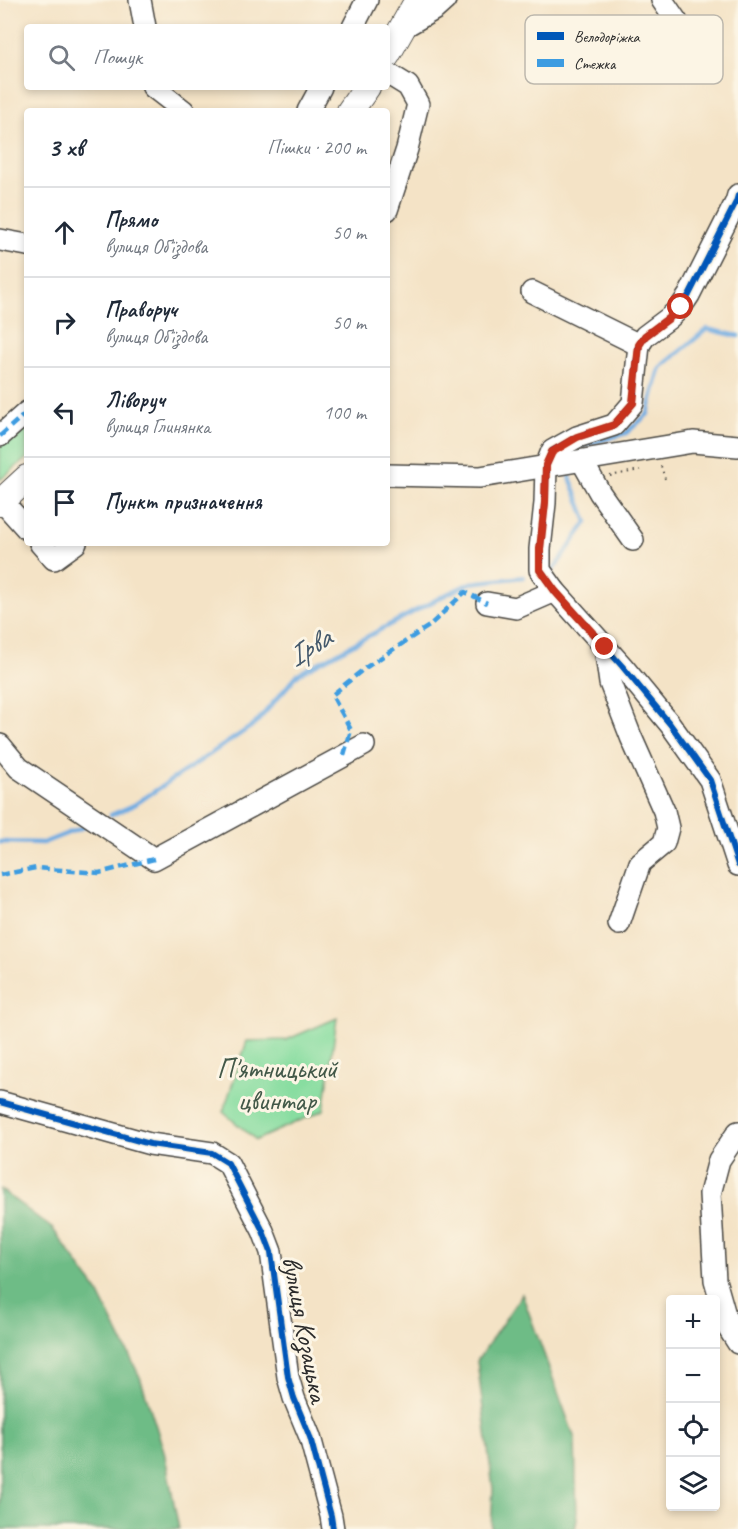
<!DOCTYPE html>
<html lang="uk">
<meta charset="utf-8">
<style>
body{margin:0;font-family:Caveat,sans-serif;background:#f2f2f3;color:#1f2937}
.controls{position:absolute;right:18px;bottom:18px;display:grid;overflow:hidden;border-radius:6px;box-shadow:0 3px 9px #0003}
.controls button{width:54px;height:54px;display:grid;place-items:center;padding:0;border:0;border-bottom:2px solid #e0e1e3;background:#fff;color:#1f2937;font:30px sans-serif}
.stop{position:absolute;width:18px;height:18px;margin:-14px;border:4px solid #c8321e;border-radius:50%;background:#fff}
.stop.end{background:#c8321e;border-color:#fff;box-shadow:0 2px 6px #0008}
.list{margin:0;padding:0;list-style:none}
h2{display:flex;justify-content:space-between;align-items:center;height:78px;margin:0;padding:0 24px;font-size:26px}
h2 small{font-size:20px;font-weight:400;color:#747a83}
.list li{display:grid;grid-template-columns:39px 1fr auto;gap:18px;align-items:center;box-sizing:border-box;height:90px;padding:0 24px;border-top:2px solid #e0e1e3}
.list b{display:block;font-size:22px;white-space:nowrap}
.list p{margin:0;font-size:20px;white-space:nowrap;color:#747a83}
.list em{font-size:20px;font-style:normal;color:#747a83}
.icon{flex:none;width:33px;height:33px;fill:none;stroke:currentColor;stroke-width:2;stroke-linecap:round;stroke-linejoin:round}
.map{position:relative;flex:none;width:738px;height:1529px;overflow:hidden}
.search{position:absolute;background:#fff;box-shadow:0 3px 9px #0003;left:24px;top:24px;width:366px;height:66px;display:flex;align-items:center;gap:15px;box-sizing:border-box;padding:0 21px;border-radius:6px;color:#747a83;font-size:22px}
.panel{position:absolute;background:#fff;box-shadow:0 3px 9px #0003;left:24px;top:108px;width:366px;height:438px;border-radius:6px}
.map>svg:first-child{display:block}
.green{fill:#88dda0;stroke:#5a8466;stroke-width:1.5}
.forest{fill:#6ebc86;stroke:#4c7458;stroke-width:1.5}
.lines{fill:none;stroke-linecap:round;stroke-linejoin:round}
.stream{stroke:#70ace2;stroke-width:4.5}
.minor-casing{stroke:#494742;stroke-width:24}
.major-casing{stroke:#494742;stroke-width:28}
.path{stroke:#494742;stroke-width:2;stroke-dasharray:1.5 4.5;stroke-linecap:butt}
.minor{stroke:#fff;stroke-width:21}
.major{stroke:#fff;stroke-width:26}
.quiet{stroke:#3d9ce1;stroke-width:4.5;stroke-dasharray:9 4.5;stroke-linecap:butt}
.cycleway-casing{stroke:#fcf5e5;stroke-width:10}
.cycleway{stroke:#0057b8;stroke-width:6}
.route{stroke:#c8321e;stroke-width:8}
.labels{text-anchor:middle;stroke-width:6;stroke-linejoin:round;paint-order:stroke}
.park-label{font-size:28px;fill:#425848;stroke:#fcf5e5}
.street-label{font-size:28px;fill:#2b2b2b;stroke:#fcf5e5}
.water-label{font-size:30px;font-style:italic;fill:#43586b;stroke:#fcf5e5}
.key{fill:#fcf5e5;stroke:#bdb8ad;stroke-width:1.5}
.key-label{font-size:16px;fill:#2b2b2b}
</style>
<div class="map">
<svg width="738" height="1529" viewBox="0 0 738 1529">
<rect width="100%" height="100%" fill="#fcf5e5"/>
<filter id="ink" filterUnits="userSpaceOnUse"><feTurbulence type="fractalNoise" baseFrequency=".0167" numOctaves="2"/><feDisplacementMap in="SourceGraphic" scale="12" xChannelSelector="R" yChannelSelector="G"/><feConvolveMatrix kernelMatrix="1 2 1 2 8 2 1 2 1" color-interpolation-filters="sRGB"/></filter>
<filter id="wash" filterUnits="userSpaceOnUse"><feTurbulence type="fractalNoise" baseFrequency=".008" numOctaves="4" result="noise"/><feDisplacementMap in="SourceGraphic" scale="24" xChannelSelector="R" yChannelSelector="G"/><feGaussianBlur stdDeviation="1.35" result="paint"/><feColorMatrix in="noise" values="0 0 0 0 0 0 0 0 0 0 0 0 0 0 0 0 0 1.4 0 .05"/><feComposite in="paint" operator="in"/></filter>
<g filter="url(#wash)">
<rect width="100%" height="100%" fill="#f4e3c6"/>
<g class="green">
<path d="M 27,419 L 27,458 L 0,480 L 0,444 Z"/>
<path d="M 337,1018 L 324,1110 L 256,1140 L 223,1112 L 247,1041 L 286,1040 Z"/>
</g>
<g class="forest">
<path d="M 0,1189 L 53,1229 L 98,1292 L 140,1377 L 164,1451 L 179,1529 L 0,1529 Z"/>
<path d="M 522,1294 L 575,1439 L 577,1520 L 575,1529 L 491,1529 L 493,1489 L 477,1361 Z"/>
</g>
<g class="lines">
<g class="stream">
<path d="M 577,448 L 626,433 L 648,414 L 660,368 L 707,329 L 738,336"/>
<path d="M 551,573 L 587,522 L 566,467"/>
<path d="M 111,815 L 134,805 L 255,724 L 298,674 L 445,595 L 470,583 L 523,577"/>
<path d="M 0,842 L 43,843 L 86,826"/>
</g>
</g>
</g>
<g filter="url(#ink)">
<g class="lines">
<defs>
<g id="minor">
<path d="M 140,0 L 145,27"/>
<path d="M 662,0 L 677,22 L 687,55"/>
<path d="M 353,27 L 367,0"/>
<path d="M 402,28 L 435,9 L 445,0"/>
<path d="M 387,73 L 408,86 L 418,104 L 407,149 L 387,210"/>
<path d="M 153,87 L 184,111"/>
<path d="M 308,111 L 321,87"/>
<path d="M 738,195 L 736,202 L 689,295 L 681,307 L 669,318 L 645,336 L 639,345 L 633,403 L 614,425 L 577,437 L 552,451 L 546,466 L 545,503 L 540,549 L 540,570 L 555,591 L 622,666 L 670,724 L 710,780 L 738,865"/>
<path d="M 0,240 L 27,245"/>
<path d="M 532,292 L 639,345"/>
<path d="M 0,436 L 27,412"/>
<path d="M 582,461 L 600,493 L 633,540"/>
<path d="M 387,475 L 480,477 L 693,442 L 738,446"/>
<path d="M 2,501 L 27,529"/>
<path d="M 40,543 L 54,559 L 76,543"/>
<path d="M 487,603 L 516,608 L 555,591"/>
<path d="M 605,647 L 610,683 L 631,737 L 664,811 L 668,828 L 664,843 L 640,863 L 619,924"/>
<path d="M 0,745 L 19,768 L 154,859 L 364,745"/>
<path d="M 0,1102 L 150,1144 L 212,1153 L 228,1163 L 263,1231 L 271,1252 L 288,1377 L 294,1398 L 310,1437 L 331,1516 L 333,1529"/>
<path d="M 738,1132 L 719,1160 L 710,1194 L 715,1280 L 729,1329 L 738,1343"/>
</g>
<g id="major">
<path d="M 387,55 L 418,0"/>
<path d="M 350,111 L 367,87"/>
<path d="M 0,503 L 27,478"/>
</g>
</defs>
<use href="#minor" class="minor-casing"/>
<use href="#major" class="major-casing"/>
<g class="path">
<path d="M 661,466 L 666,482"/>
<path d="M 610,476 L 640,470"/>
</g>
<use href="#minor" class="minor"/>
<use href="#major" class="major"/>
<g class="quiet">
<path d="M 0,436 L 27,412"/>
<path d="M 344,755 L 351,730 L 332,695 L 365,668 L 429,626 L 465,592 L 487,603"/>
<path d="M 0,875 L 36,868 L 99,873 L 154,859"/>
</g>
<defs>
<g id="cycleway">
<path d="M 738,195 L 736,202 L 689,295 L 681,307 L 669,318 L 645,336 L 639,345 L 633,403 L 614,425 L 577,437 L 552,451 L 546,466 L 545,503 L 540,549 L 540,570 L 555,591 L 622,666 L 670,724 L 710,780 L 738,865"/>
<path d="M 0,1102 L 150,1144 L 212,1153 L 228,1163 L 263,1231 L 271,1252 L 288,1377 L 294,1398 L 310,1437 L 331,1516 L 333,1529"/>
</g>
</defs>
<use href="#cycleway" class="cycleway-casing"/>
<use href="#cycleway" class="cycleway"/>
</g>
</g>
<g class="lines" filter="url(#ink)">
<path class="route" d="M 605,647 L 555,591 L 540,570 L 540,549 L 545,503 L 546,465 L 552,452 L 577,437 L 614,425 L 633,403 L 639,345 L 645,336 L 669,318 L 681,307"/>
</g>
<g class="labels">
<g class="park-label">
<text x="277" y="1078">П'ятницький<tspan x="277" dy="32">цвинтар</tspan></text>
</g>
<g class="street-label">
<text transform="translate(306 1329) rotate(79)" y="10">вулиця Козацька</text>
</g>
<g class="water-label">
<text transform="translate(309 647) rotate(-32)" y="10">Ірва</text>
</g>
</g>
<rect x="525" y="15" width="198" height="69" rx="9" class="key"/>
<rect x="537" y="32" width="27" height="8" fill="#0057b8"/>
<rect x="537" y="59" width="27" height="8" fill="#3d9ce1"/>
<g class="key-label">
<text x="574" y="42">Велодоріжка</text>
<text x="574" y="69">Стежка</text>
</g>
</svg>
<div class="controls">
<button>+</button>
<button>−</button>
<button><svg class="icon" aria-label="locate" viewBox="0 0 24 24"><circle cx="12" cy="12" r="6"/><path d="M12 2v4M12 18v4M2 12h4M18 12h4"/></svg></button>
<button><svg class="icon" aria-label="layers" viewBox="0 0 24 24"><path d="M12 4l9 5-9 5-9-5zM3 14l9 5 9-5"/></svg></button>
</div>
<div class="stop" style="left:681px;top:307px"></div>
<div class="stop end" style="left:605px;top:647px"></div>
<div class="search"><svg class="icon" aria-label="search" viewBox="0 0 24 24"><circle cx="10" cy="10" r="6"/><path d="M15 15l6 6"/></svg>Пошук</div>
<section class="panel">
<h2>3 хв<small>Пішки · 200 m</small></h2>
<ul class="list">
<li><svg class="icon" aria-label="ahead" viewBox="0 0 24 24"><path d="M12 20V5M6 11l6-6 6 6"/></svg><div><b>Прямо</b><p>вулиця Об'їздова</p></div><em>50 m</em></li>
<li><svg class="icon" aria-label="right" viewBox="0 0 24 24"><path d="M7 20v-9h11M14 6l5 5-5 5"/></svg><div><b>Праворуч</b><p>вулиця Об'їздова</p></div><em>50 m</em></li>
<li><svg class="icon" aria-label="left" viewBox="0 0 24 24"><path d="M17 20v-9H6M10 6l-5 5 5 5"/></svg><div><b>Ліворуч</b><p>вулиця Глинянка</p></div><em>100 m</em></li>
<li><svg class="icon" aria-label="arrive" viewBox="0 0 24 24"><path d="M6 21V4h12l-3 4 3 4H6"/></svg><div><b>Пункт призначення</b></div></li>
</ul>
</section>
</div>
